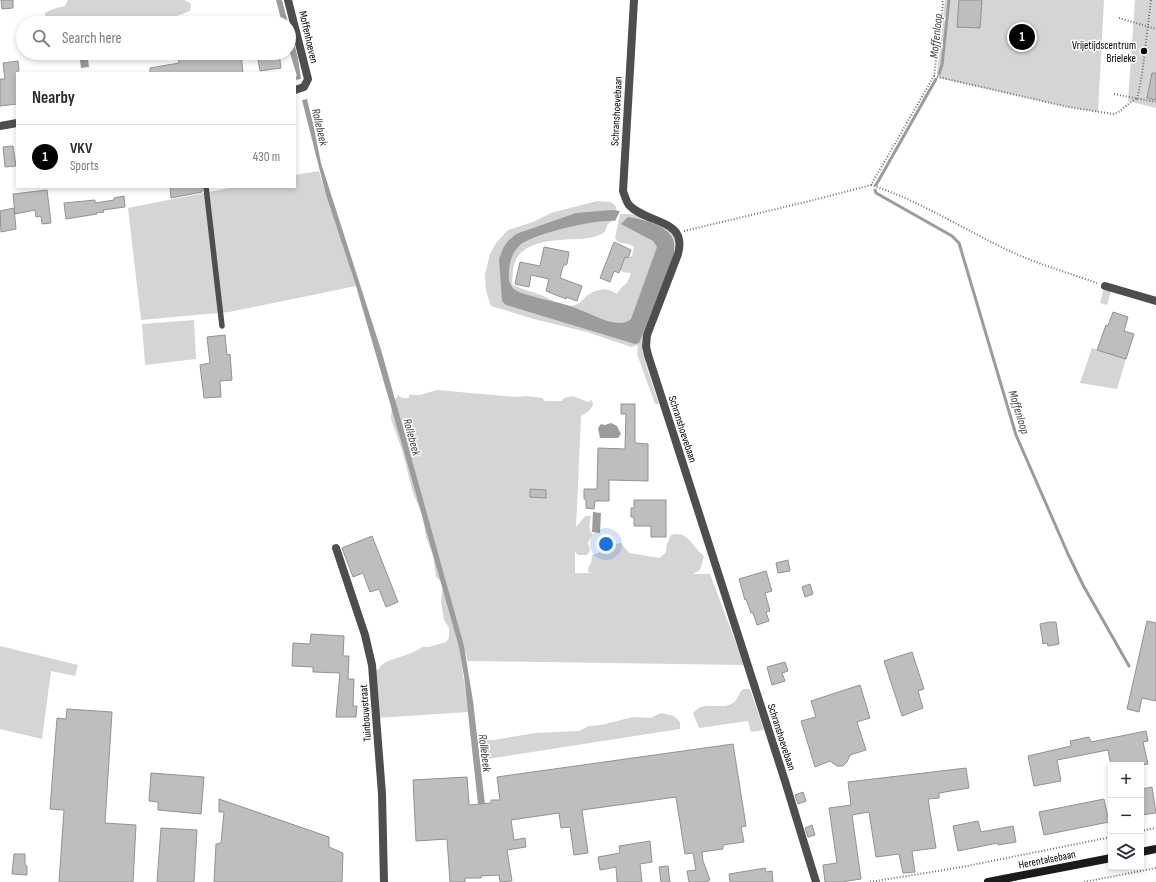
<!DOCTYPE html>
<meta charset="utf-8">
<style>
body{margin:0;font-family:"Sofia Sans Condensed",sans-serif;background:#f7f7f7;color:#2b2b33}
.controls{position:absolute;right:12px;bottom:12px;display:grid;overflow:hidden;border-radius:0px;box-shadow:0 2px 6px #0003}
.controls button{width:36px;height:36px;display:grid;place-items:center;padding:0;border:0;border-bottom:1px solid #e1e1e2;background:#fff;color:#2b2b33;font:20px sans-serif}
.you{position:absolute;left:606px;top:544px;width:14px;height:14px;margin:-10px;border:3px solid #fff;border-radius:50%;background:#1a73e8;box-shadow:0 0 0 6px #1a73e833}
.badge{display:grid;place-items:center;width:26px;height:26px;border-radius:50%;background:#000;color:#fff;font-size:13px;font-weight:700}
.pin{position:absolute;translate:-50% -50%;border:2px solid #fff;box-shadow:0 1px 4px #0006}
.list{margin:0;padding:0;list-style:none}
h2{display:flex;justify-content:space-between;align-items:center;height:52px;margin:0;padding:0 16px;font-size:17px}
h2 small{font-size:13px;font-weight:400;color:#7c7c81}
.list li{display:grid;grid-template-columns:26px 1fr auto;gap:12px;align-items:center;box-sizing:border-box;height:64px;padding:0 16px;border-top:1px solid #e1e1e2}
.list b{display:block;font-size:15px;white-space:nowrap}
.list p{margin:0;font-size:13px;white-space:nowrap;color:#7c7c81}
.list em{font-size:13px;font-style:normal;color:#7c7c81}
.icon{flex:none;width:22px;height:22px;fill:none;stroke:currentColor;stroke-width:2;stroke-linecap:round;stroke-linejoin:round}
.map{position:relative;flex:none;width:1156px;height:882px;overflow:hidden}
.search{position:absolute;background:#fff;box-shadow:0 2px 6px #0003;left:16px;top:16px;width:280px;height:44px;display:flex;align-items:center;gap:10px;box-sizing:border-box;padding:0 14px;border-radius:22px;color:#7c7c81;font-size:15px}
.panel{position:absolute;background:#fff;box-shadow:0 2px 6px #0003;left:16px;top:72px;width:280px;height:116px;border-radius:0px}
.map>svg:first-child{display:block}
.green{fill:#d5d5d5}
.water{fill:#9c9c9c}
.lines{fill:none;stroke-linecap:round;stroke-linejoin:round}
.stream{stroke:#9c9c9c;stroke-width:3}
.building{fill:#bebebe;stroke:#929292}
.path{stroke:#707070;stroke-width:2;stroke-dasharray:1 2;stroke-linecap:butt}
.lane{stroke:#4e4e4e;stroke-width:5.5}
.street{stroke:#4e4e4e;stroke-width:8}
.secondary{stroke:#1b1b1b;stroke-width:8}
.poi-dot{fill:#000;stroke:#fff;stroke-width:1.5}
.labels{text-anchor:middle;stroke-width:3;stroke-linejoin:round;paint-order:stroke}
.street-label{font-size:11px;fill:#000;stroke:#fff}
.poi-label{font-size:11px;fill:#000;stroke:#fff;text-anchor:end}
.water-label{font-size:12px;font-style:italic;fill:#3d3d3d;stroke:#fff}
</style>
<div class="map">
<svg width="1156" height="882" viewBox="0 0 1156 882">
<rect width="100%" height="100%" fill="#fff"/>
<g class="green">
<path d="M 68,0 L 184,0 L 190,3 L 191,5 L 190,11 L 174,17 L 170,16 L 154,19 L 148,23 L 114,23 C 108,20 100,23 93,23 C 77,23 61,24 46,21 L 45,13 C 48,10 60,7 65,6 Z"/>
<path d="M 945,0 L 1104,0 L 1098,112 L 1068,107 L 939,78 L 937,73 Z"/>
<path d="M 1135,0 L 1156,0 L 1156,108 L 1128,101 Z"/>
<path d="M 319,171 L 326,195 L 356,286 L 229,312 L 141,320 L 128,208 L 234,187 L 295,187 L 295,175 Z"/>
<path d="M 597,201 L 611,202 L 616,206 L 617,217 L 607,225 L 605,232 C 592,241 575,238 560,240 C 544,241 521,245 515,262 C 512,269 513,277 512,284 C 521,290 529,290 538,294 C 548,297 560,307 570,306 C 581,305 581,300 588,295 C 599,288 607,287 617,294 L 621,288 L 627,283 L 631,273 L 622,272 L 616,263 L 617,260 L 632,256 L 634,247 L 629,244 L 618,242 L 615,238 L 620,214 L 629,214 L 641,216 L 663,225 L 672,233 L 675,240 L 672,266 L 642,343 L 647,368 L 659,404 L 655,404 L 637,354 L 638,345 L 631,347 L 587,332 L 534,319 L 491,306 L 486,291 L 485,274 L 490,254 L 496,243 L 508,230 L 533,222 L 551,213 Z"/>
<path d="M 1104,288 L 1111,291 L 1107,305 L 1100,303 Z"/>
<path d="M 194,320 L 196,359 L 145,365 L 142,324 Z"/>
<path d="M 1092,348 L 1126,359 L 1117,389 L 1080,383 Z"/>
<path d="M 437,390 L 517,397 L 526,396 L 542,398 L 545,401 L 562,401 L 564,398 L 573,396 L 588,402 L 592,400 L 593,405 L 589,411 L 581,416 L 576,527 L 585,516 L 591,516 C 590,523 587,528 593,535 L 588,542 L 590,551 L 587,555 L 578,555 L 575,552 L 575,573 L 592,573 L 588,572 L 588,568 L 591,563 L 592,555 L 606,550 L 609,545 L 621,543 L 629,553 L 660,558 L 666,552 L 667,544 L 671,535 C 688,530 692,547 704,556 L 700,570 L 693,574 L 710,574 L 744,665 L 467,661 L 466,653 L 460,651 L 468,712 L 376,718 L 372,671 L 379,669 C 383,658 411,657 422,647 L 429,647 L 446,642 L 449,637 L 449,628 L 444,620 L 441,602 L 443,583 L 436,577 L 433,556 L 426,537 L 422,514 L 413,493 L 402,450 L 391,419 L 392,405 L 398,395 L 402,398 L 409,398 L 409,395 L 420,395 Z"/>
<path d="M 0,646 L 78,665 L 75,676 L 51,671 L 42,739 L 0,729 Z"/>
<path d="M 743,689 L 750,689 L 764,730 L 751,732 L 748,721 L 699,728 L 693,713 C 695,711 698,708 701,707 C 710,703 725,710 734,702 C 738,699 739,693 743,689 Z"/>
<path d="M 661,713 L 674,716 L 680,722 L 680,729 L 481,760 L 478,740 L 494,740 L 535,733 L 579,731 L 589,726 L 601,725 L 633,717 L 650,718 Z"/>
</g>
<g class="water">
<path d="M 276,0 L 282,0 L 288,23 L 282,23 Z"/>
<path d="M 289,25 L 298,58 L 301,79 L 295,80 L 295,77 L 297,76 L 289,50 Z"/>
<path d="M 79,53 L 87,53 L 89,67 L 81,68 Z"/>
<path d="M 307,99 L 314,128 L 321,163 L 382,353 L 464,646 L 473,701 L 485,804 L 478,804 L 464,676 L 459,647 L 403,448 L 356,286 L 326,195 L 302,100 Z"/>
<path d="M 612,210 L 620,211 L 615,221 C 597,219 531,234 519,246 C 512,253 510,261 509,270 C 509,275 508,281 511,285 C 514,292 525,294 532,296 C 544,300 558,302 570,306 C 586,311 603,322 619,323 C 624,323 627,322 631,319 L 657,247 L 653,241 L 621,224 L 628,217 C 642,219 672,226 674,243 C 675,248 674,254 673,259 L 639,343 L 635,344 L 506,305 L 502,301 L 499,259 L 503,248 L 508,241 L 516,234 L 576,213 Z"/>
<path d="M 611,423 L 617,426 L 621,434 L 618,438 L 600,438 L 598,428 L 601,424 L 605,425 Z"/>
<path d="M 593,512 L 601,513 L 600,533 L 592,532 Z"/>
</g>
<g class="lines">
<g class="stream">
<path d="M 939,74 L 942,65 L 949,0"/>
<path d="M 876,185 L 936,79"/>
<path d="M 875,190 L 876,193 L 952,236 L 959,243 L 1016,435 L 1068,554 L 1083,585 L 1129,666"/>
</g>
</g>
<g class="building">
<path d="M 1,0 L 13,0 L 13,8 L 2,9 Z"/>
<path d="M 959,0 L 982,0 L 980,28 L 957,27 Z"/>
<path d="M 177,53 L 190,53 L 190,57 L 210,54 L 211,58 L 241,53 L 243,73 L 150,73 L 150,68 L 179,63 Z"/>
<path d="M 266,53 L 279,53 L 281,68 L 260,71 L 257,54 Z"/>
<path d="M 18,61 L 19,71 L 17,71 L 17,104 L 0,106 L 0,79 L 5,79 L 3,63 Z"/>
<path d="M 1152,73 L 1156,73 L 1156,100 L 1147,98 Z"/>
<path d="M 13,146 L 16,166 L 5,167 L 3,147 Z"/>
<path d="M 170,187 L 202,187 L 202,192 L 171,198 Z"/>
<path d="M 47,190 L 51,223 L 42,224 L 41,216 L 36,217 L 35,210 L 15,214 L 13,194 Z"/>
<path d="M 124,196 L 125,207 L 103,210 L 104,212 L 96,213 L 97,214 L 66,219 L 64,203 L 95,200 L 95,203 L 114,200 L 114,198 Z"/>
<path d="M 14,208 L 16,229 L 1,232 L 0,211 Z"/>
<path d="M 614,242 L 631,250 L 628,258 L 625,257 L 619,273 L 614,271 L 610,282 L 600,278 Z"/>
<path d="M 544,247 L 569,252 L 567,264 L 563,266 L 560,278 L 582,286 L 577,301 L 566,297 L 566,299 L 546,291 L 549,279 L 531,275 L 529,287 L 515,284 L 520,262 L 540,266 Z"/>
<path d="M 1113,312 L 1128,317 L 1124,331 L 1134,334 L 1126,359 L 1097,350 L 1106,325 L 1108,326 Z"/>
<path d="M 225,335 L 227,355 L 230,354 L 232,380 L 220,381 L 221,397 L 204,398 L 200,365 L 210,363 L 207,337 Z"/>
<path d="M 621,404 L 635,404 L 635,443 L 648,444 L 648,481 L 609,480 L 609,501 L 595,501 L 594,509 L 586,508 L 586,499 L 584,499 L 584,489 L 597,489 L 598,448 L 625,449 L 626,414 L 621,414 Z"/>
<path d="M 530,489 L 546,490 L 546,498 L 530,497 Z"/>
<path d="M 634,500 L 666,500 L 666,537 L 651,537 L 651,526 L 634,526 L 634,517 L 631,517 L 631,508 L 634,508 Z"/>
<path d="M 372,536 L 398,602 L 386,607 L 379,589 L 370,592 L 363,573 L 353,577 L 342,548 Z"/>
<path d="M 788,560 L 790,571 L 778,573 L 776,563 Z"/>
<path d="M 766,571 L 772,591 L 765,593 L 770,611 L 766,612 L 769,621 L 757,625 L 753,613 L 751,613 L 746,599 L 745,600 L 739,579 Z"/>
<path d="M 810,584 L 813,594 L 805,597 L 802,587 Z"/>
<path d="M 1147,621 L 1156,623 L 1156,701 L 1142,698 L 1139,712 L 1127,709 Z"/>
<path d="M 1049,622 L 1056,622 L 1059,644 L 1048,646 L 1047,643 L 1043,644 L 1040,624 Z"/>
<path d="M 311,634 L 344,636 L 343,656 L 349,656 L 348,679 L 354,679 L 353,706 L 357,706 L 356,717 L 336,717 L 340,673 L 313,672 L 313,667 L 292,666 L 293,643 L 310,644 Z"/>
<path d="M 912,652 L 924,689 L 918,691 L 923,708 L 902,716 L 884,661 Z"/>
<path d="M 785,662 L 788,671 L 782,673 L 785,681 L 772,685 L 767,667 Z"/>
<path d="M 860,685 L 870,718 L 857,722 L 866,750 L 850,755 L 847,762 L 843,766 L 837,766 L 830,761 L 815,767 L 801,721 L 816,717 L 811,701 Z"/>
<path d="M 67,709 L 112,712 L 105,823 L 136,825 L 133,882 L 59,882 L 64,810 L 50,809 L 57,718 L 66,719 Z"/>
<path d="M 1146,731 L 1148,741 L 1143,742 L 1148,764 L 1141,765 L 1111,765 L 1108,750 L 1057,760 L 1061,781 L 1034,786 L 1028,756 L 1071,746 L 1070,741 L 1089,737 L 1091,742 Z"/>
<path d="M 733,744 L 746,826 L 741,827 L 744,842 L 723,845 L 723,849 L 702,852 L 703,861 L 710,880 L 706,882 L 689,882 L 687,871 L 696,870 L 693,853 L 685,854 L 676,797 L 582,810 L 588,853 L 574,855 L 570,827 L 561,828 L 559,813 L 511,820 L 514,840 L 525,838 L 526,847 L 507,850 L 512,881 L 500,882 L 499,875 L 481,876 L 481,878 L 465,878 L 465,882 L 450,882 L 447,839 L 416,841 L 413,780 L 467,777 L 469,805 L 491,803 L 491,800 L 500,800 L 497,777 Z"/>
<path d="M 966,768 L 969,788 L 939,793 L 939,798 L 928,799 L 936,848 L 912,851 L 915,872 L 903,873 L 899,854 L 876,857 L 869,812 L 852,815 L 861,879 L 841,882 L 825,882 L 823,865 L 837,863 L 829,808 L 851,805 L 848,782 Z"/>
<path d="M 151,773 L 204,777 L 201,814 L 158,810 L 158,802 L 149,801 Z"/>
<path d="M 1152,787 L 1156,813 L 1141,815 L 1141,789 Z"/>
<path d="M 803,792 L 806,801 L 798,804 L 795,795 Z"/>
<path d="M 219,799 L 329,837 L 329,847 L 343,853 L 342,882 L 214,882 L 216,844 L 221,843 L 224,812 L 219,812 Z"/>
<path d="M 1104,799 L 1109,822 L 1044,835 L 1039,812 Z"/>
<path d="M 978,821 L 981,832 L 1013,826 L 1016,842 L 998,845 L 998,843 L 958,851 L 953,826 Z"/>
<path d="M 812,825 L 815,835 L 808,837 L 805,828 Z"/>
<path d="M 161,828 L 197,830 L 194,882 L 157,882 Z"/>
<path d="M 650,841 L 652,862 L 640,864 L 642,882 L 617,882 L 616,867 L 600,870 L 598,857 L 620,853 L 619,846 Z"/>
<path d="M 14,854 L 25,854 L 25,865 L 27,866 L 27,875 L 12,874 Z"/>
<path d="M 668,866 L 670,882 L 661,882 L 659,867 Z"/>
<path d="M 765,868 L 766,872 L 772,871 L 773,882 L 730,882 L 729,874 Z"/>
</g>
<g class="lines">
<g class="path">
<path d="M 1119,18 L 1156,29"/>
<path d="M 934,76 L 1068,107 L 1113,114 C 1121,113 1128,102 1137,99"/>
<path d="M 1114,94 L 1156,102"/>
<path d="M 1137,99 L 1142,75 L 1151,0"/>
<path d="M 871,185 C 921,201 966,231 1014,253 C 1041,265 1069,273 1097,283"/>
<path d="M 684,231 L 814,200 L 871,185 L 934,76 L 943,4 L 942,0"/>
<path d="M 1141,831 L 1156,828"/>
<path d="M 870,882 L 962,867 L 1111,837"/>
<path d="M 1084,882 L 1156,868"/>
</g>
<path class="lane" d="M 206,187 L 222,326"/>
<g class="street">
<path d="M 288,0 L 308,79 L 304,87 L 295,90"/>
<path d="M 634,0 L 623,191 C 625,196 626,201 629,205 C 646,224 688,218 678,254 L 647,335 L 646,346 L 648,355 L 785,781 L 816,882"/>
<path d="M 0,126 L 17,123"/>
<path d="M 1105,286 L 1156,301"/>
<path d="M 336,548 L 365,635 L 372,665 L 382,794 L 384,882"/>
</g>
<g class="secondary">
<path d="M 1141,852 L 1156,849"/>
<path d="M 988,882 L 1111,858"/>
</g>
</g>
<circle class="poi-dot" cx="1144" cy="51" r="4"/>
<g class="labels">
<g class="street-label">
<text transform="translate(309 37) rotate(77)" y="4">Moffenhoeven</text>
<text transform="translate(616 111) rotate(-87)" y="4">Schranshoevebaan</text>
<text transform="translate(683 429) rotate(72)" y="4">Schranshoevebaan</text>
<text transform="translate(365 713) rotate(-94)" y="4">Tuinbouwstraat</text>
<text transform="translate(782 737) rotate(72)" y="4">Schranshoevebaan</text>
<text transform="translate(1047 859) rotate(-11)" y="4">Herentalsebaan</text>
</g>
<g class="poi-label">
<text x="1136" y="49">Vrijetijdscentrum<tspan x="1136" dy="13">Brieleke</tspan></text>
</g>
<g class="water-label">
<text transform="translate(936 36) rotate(-84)" y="4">Moffenloop</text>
<text transform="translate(320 127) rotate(77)" y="4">Rollebeek</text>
<text transform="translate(1019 412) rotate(73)" y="4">Moffenloop</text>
<text transform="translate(412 437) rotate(75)" y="4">Rollebeek</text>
<text transform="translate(485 753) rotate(83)" y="4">Rollebeek</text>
</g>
</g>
</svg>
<div class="controls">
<button>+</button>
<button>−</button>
<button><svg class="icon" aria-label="layers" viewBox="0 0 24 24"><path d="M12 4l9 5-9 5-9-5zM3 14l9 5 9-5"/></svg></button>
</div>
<div class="you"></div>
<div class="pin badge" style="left:1022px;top:37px">1</div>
<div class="search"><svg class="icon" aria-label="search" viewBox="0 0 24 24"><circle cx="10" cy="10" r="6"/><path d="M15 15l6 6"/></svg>Search here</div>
<section class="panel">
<h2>Nearby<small></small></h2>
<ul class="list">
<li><span class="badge">1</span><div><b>VKV</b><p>Sports</p></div><em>430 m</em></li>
</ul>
</section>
</div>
